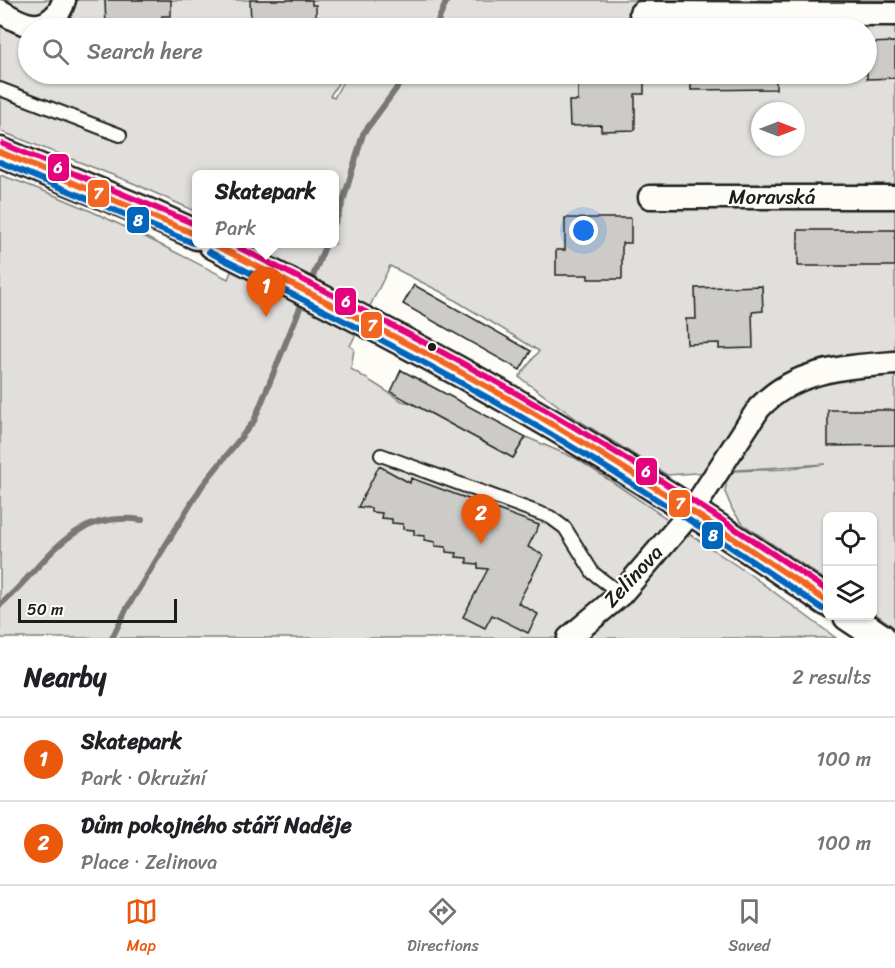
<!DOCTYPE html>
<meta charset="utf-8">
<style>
body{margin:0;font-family:Sriracha,sans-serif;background:#f6f6f6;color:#202124}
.controls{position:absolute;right:18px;bottom:18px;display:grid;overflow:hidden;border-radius:9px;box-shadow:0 2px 4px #0004}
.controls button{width:54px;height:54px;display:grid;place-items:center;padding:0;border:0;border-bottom:2px solid #e0e0e0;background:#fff;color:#202124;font:30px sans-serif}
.compass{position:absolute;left:751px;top:102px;width:54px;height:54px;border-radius:50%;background:#fff;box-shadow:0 2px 4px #0004;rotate:90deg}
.scale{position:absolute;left:18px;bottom:15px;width:159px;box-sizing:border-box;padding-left:6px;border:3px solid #1c1c1c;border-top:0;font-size:16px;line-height:21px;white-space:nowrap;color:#1c1c1c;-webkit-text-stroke:4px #fdfcf7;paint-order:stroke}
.you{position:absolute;left:584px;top:231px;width:21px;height:21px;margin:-15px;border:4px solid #fff;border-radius:50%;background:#1a73e8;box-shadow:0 0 0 9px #1a73e833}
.badge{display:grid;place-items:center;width:39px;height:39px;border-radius:50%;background:#ea580c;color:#fff;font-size:20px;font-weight:700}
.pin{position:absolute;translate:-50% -50px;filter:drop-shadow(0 2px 3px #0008)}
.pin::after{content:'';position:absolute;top:32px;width:21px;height:18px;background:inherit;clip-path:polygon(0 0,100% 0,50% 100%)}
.popup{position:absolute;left:192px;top:170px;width:147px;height:78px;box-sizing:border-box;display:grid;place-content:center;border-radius:9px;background:#fff;filter:drop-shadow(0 2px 4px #0005);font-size:20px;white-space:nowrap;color:#757577}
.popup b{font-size:22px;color:#202124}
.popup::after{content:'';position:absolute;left:50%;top:100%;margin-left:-12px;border:12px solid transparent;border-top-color:#fff}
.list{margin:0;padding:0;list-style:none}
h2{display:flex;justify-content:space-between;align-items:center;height:78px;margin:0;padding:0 24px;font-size:26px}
h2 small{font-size:20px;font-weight:400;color:#757577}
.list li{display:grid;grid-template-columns:39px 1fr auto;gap:18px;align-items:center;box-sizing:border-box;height:84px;padding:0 24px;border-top:2px solid #e0e0e0}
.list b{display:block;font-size:22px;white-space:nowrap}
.list p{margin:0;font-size:20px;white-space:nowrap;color:#757577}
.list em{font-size:20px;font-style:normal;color:#757577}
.icon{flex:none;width:33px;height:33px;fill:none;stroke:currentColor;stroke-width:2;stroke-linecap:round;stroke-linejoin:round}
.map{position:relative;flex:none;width:895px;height:638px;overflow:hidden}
.search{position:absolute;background:#fff;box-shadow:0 2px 4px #0004;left:18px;right:18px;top:18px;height:66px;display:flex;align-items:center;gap:15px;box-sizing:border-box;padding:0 21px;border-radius:33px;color:#757577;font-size:22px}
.sheet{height:246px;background:#fff}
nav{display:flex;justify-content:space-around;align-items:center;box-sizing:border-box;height:84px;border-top:2px solid #e0e0e0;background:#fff;font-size:16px;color:#757577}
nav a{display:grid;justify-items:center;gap:3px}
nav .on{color:#ea580c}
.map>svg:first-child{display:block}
.green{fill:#e0dfdb;stroke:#7e7e7c;stroke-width:1.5;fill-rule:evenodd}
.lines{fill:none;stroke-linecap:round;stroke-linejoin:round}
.stream{stroke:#797876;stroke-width:6}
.building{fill:#cccbc8;stroke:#1c1c1c;stroke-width:1.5}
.service-casing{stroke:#1c1c1c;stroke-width:16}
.minor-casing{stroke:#1c1c1c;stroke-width:27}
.tertiary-casing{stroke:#1c1c1c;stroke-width:33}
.service{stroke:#fdfcf7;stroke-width:12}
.minor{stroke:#fdfcf7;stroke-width:22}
.tertiary{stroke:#fdfcf7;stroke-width:28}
.bus-1-casing{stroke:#fdfcf7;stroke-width:10}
.bus-2-casing{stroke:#fdfcf7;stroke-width:10}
.bus-3-casing{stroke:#fdfcf7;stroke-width:10}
.bus-1{stroke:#f26522;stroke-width:6}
.bus-2{stroke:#0065bd;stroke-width:6}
.bus-3{stroke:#e5007d;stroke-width:6}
.bus-dot{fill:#1c1c1c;stroke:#fdfcf7;stroke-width:2}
.labels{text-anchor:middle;stroke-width:4.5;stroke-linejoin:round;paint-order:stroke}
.street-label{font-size:21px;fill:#1c1c1c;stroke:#fdfcf7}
.line-badge{stroke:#fdfcf7;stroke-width:2}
.badge-label{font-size:16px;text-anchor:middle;font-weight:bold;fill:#fff}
</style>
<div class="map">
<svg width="895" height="638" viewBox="0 0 895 638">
<rect width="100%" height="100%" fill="#fdfcf7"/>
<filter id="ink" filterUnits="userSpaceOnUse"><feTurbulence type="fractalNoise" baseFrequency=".0167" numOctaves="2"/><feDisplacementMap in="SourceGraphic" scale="12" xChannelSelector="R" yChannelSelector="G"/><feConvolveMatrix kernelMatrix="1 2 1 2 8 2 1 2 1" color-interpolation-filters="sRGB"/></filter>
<g filter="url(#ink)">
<path class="green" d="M 0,0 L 895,0 L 895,628 L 873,612 L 872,516 L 828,516 L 827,581 L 743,524 L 733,511 L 725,492 L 727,478 L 734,471 L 787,469 L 825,464 L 667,475 L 578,420 L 519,377 L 539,351 L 443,293 L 390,266 L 350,346 L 354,349 L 351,369 L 402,401 L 411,403 L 513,458 L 526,437 L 577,459 L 620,487 L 755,578 L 836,638 L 0,638 L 0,175 C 79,201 153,241 228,279 L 242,244 L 335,244 L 335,174 L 197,174 L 197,212 L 133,183 L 0,131 ZM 28,28 L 866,28 L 866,74 L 347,74 L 334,98 L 330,96 L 344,74 L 28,74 ZM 760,111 L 796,111 L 796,147 L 760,147 Z"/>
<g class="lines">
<g class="stream">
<path d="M 435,28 L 447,0"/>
<path d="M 335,223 L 342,205 L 363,134 L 407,74"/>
<path d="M 309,286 L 326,244"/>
<path d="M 0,605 C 48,564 67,510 142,520"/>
<path d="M 112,638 L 127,608 L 202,486 L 254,421 L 304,298"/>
</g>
</g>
<g class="building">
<path d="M 105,0 L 171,0 L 171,16 L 162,16 L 162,28 L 106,28 Z"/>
<path d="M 250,0 L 312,0 L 312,5 L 316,5 L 316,28 L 283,28 L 283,23 L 251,23 Z"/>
<path d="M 895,42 L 895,78 L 867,79 L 867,43 Z"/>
<path d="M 578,74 L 644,74 L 644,94 L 635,94 L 635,130 L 601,131 L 601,125 L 570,126 L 569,101 L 578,101 Z"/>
<path d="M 691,74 L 776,74 L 776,89 L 691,90 Z"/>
<path d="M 565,218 L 631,218 L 631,243 L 622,243 L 622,279 L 588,279 L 588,275 L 556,275 L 556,250 L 565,250 Z"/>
<rect x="798" y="230" width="97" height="36"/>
<path d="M 414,285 L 531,351 L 520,370 L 403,304 Z"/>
<path d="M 762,286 L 763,311 L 752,312 L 753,348 L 719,349 L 719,343 L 687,344 L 686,319 L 696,319 L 695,288 Z"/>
<path d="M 401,370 L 526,437 L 513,458 L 391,392 Z"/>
<path d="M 828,410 L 895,410 L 895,445 L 828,446 Z"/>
<path d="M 379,466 L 410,483 L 411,478 L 539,525 L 528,547 L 543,555 L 518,603 L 538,614 L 528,633 L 492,615 L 485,628 L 463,617 L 488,569 L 478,568 L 478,564 L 467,563 L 467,558 L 456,557 L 457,553 L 446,552 L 446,547 L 435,546 L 435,542 L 424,540 L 425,536 L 414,535 L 414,530 L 403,529 L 403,524 L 392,523 L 392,519 L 381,518 L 382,513 L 371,512 L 371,508 L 358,507 Z"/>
</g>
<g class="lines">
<defs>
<g id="service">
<path d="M 0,89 L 120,135"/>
<path d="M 381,455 L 550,517 L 565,528 L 593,573 L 621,594"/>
</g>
<g id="minor">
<path d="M 0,11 C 17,21 37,34 54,17 C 60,12 62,7 64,0"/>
<path d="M 641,13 L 895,14"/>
<path d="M 650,197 L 895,197"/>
<path d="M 569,638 L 621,594 L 692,511 L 759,408 C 795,369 845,367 895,363"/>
</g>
<g id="tertiary">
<path d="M 0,152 L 153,215 L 197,235"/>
<path d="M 213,244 C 319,298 426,351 529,411 C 631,470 730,535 828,602"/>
<path d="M 848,616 L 881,638"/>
</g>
</defs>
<use href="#service" class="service-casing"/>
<use href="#minor" class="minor-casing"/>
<use href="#tertiary" class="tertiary-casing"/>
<use href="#service" class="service"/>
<use href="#minor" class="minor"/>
<use href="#tertiary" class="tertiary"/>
<defs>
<g id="bus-1">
<path d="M 0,152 L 197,235"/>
<path d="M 213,244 C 319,298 426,351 530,411 C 632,471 730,535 828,602"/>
</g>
<g id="bus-2">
<path d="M 0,162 L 193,243"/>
<path d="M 209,252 C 315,306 422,359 525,419 C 627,478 726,543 823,609"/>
</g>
<g id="bus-3">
<path d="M 3,144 L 197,225"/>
<path d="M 232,244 C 333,295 435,346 533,403 C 634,461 731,525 828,591"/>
</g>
</defs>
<use href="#bus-1" class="bus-1-casing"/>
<use href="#bus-2" class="bus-2-casing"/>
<use href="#bus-3" class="bus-3-casing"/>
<use href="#bus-1" class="bus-1"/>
<use href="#bus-2" class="bus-2"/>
<use href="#bus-3" class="bus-3"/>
</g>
</g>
<circle class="bus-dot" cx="432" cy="347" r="5"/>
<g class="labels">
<g class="street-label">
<text x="772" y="204">Moravská</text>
<text transform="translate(633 576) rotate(-47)" y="7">Zelinova</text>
</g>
</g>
<g class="line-badge">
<rect x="47" y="153" width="23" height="29" rx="6" fill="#e5007d"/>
<rect x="87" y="179" width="23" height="29" rx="6" fill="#f26522"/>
<rect x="126" y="206" width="24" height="28" rx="6" fill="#0065bd"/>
<rect x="334" y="287" width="23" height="29" rx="6" fill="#e5007d"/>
<rect x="360" y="311" width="23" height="28" rx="6" fill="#f26522"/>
<rect x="635" y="457" width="23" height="29" rx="6" fill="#e5007d"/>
<rect x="668" y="489" width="23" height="29" rx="6" fill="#f26522"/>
<rect x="701" y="521" width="23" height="29" rx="6" fill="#0065bd"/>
</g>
<g class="badge-label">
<text x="58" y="173">6</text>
<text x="98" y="199">7</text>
<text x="138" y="226">8</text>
<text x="346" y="307">6</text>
<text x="372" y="331">7</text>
<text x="646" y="477">6</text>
<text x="680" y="509">7</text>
<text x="713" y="541">8</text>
</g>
</svg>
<div class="controls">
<button><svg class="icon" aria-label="locate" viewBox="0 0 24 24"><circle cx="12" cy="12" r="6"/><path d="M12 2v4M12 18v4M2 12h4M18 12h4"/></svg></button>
<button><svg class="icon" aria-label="layers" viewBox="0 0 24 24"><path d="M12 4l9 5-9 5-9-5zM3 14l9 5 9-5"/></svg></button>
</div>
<svg class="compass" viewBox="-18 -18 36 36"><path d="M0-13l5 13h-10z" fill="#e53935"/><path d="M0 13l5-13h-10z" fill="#757577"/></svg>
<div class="scale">50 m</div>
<div class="you"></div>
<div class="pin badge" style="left:266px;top:317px">1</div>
<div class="popup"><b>Skatepark</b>Park</div>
<div class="pin badge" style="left:481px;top:544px">2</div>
<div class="search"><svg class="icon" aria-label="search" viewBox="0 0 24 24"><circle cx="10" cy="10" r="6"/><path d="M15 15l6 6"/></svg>Search here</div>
</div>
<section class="sheet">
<h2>Nearby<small>2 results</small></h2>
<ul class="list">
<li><span class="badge">1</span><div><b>Skatepark</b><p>Park · Okružní</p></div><em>100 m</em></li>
<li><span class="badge">2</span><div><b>Dům pokojného stáří Naděje</b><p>Place · Zelinova</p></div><em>100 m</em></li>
</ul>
</section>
<nav>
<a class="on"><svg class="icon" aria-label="map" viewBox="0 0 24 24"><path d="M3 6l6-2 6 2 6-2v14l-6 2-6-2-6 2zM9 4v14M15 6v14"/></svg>Map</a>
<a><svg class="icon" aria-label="directions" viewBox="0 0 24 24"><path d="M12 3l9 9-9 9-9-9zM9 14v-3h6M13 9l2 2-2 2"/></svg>Directions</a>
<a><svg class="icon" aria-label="saved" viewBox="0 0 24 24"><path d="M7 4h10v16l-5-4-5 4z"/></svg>Saved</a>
</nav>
